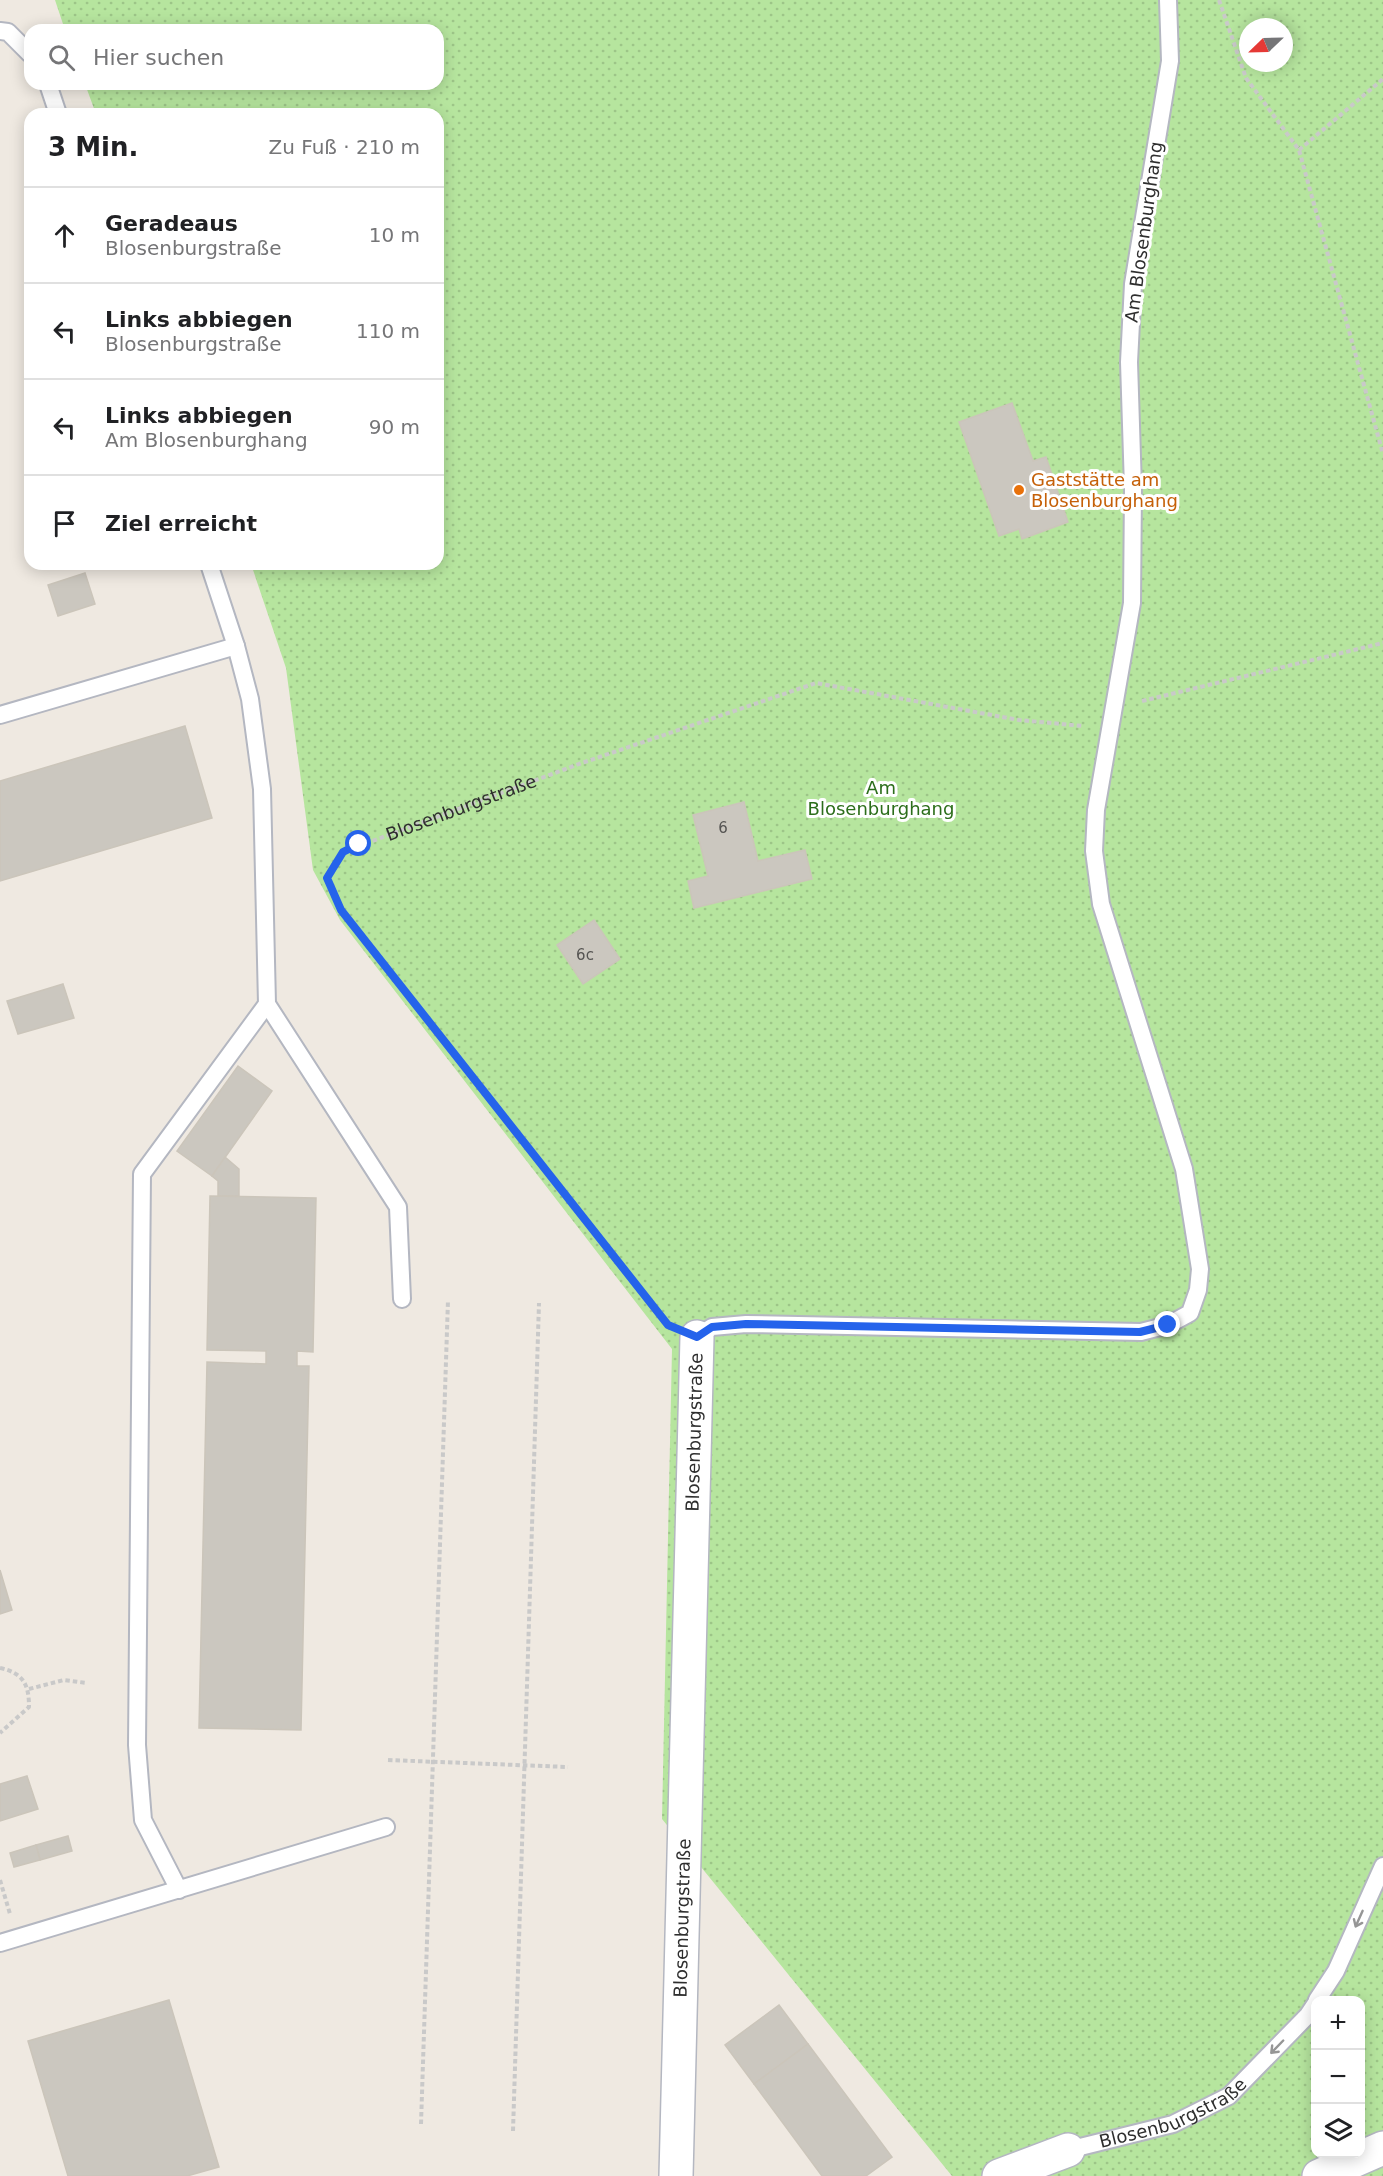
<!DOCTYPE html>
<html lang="de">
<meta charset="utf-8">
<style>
body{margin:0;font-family:"DejaVu Sans",sans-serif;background:#f6f6f6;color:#202124}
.controls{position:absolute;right:18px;bottom:18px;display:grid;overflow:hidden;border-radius:12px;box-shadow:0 3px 15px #0003}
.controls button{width:54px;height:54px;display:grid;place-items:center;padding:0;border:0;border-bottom:2px solid #e0e0e0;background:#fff;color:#202124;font:30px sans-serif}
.compass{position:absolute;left:1239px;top:18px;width:54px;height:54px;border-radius:50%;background:#fff;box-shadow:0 3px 15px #0003;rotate:247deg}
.stop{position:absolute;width:18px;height:18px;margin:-14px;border:4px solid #2563eb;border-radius:50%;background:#fff}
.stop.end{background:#2563eb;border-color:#fff;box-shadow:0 2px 6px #0008}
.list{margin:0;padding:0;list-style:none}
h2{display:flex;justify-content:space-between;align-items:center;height:78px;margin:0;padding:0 24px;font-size:26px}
h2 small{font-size:20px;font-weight:400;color:#757577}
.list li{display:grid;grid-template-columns:39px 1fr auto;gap:18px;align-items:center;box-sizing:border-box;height:96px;padding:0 24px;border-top:2px solid #e0e0e0}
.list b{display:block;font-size:22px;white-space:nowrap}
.list p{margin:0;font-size:20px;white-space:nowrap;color:#757577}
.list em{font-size:20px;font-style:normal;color:#757577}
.icon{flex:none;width:33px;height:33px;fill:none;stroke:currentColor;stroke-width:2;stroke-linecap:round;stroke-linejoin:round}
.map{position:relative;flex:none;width:1383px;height:2176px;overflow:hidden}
.search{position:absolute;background:#fff;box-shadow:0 3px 15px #0003;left:24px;top:24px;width:420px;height:66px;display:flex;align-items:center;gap:15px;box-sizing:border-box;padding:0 21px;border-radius:18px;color:#757577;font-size:22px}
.panel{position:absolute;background:#fff;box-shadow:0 3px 15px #0003;left:24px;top:108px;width:420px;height:462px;border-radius:18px}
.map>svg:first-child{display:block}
.green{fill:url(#green-dots);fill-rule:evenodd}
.building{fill:#cbc7bf;stroke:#cbc5ba;stroke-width:1.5}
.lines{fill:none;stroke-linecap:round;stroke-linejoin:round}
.lane-casing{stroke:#b4b7c1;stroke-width:20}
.street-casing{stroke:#b4b7c1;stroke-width:36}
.path{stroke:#c9c9c9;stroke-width:4;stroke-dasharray:4.5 3;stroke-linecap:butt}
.lane{stroke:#fff;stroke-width:16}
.street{stroke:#fff;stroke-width:33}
.oneway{stroke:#969696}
.route{stroke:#2563eb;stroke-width:8}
.food-dot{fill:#e8710a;stroke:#fff;stroke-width:2}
.labels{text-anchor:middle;stroke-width:6;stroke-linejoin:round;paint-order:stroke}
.number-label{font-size:15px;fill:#555452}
.street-label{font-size:18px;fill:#2e2e2e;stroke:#fff}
.food-label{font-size:18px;fill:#c56008;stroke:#fff;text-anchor:start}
.park-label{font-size:18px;fill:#2c6e1b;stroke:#fff}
</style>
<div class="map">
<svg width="1383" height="2176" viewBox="0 0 1383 2176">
<defs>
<pattern id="green-dots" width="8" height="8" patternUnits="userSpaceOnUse" patternTransform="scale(1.5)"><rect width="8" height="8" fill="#b6e59e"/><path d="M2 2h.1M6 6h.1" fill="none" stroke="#9dc588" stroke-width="1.8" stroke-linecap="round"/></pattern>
</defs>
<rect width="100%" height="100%" fill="#efe9e1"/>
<path class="green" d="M 55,0 L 1383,0 L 1383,2176 L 952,2176 L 662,1819 L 672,1349 L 340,920 L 313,870 L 286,668 L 251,564 L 438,564 L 438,114 L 96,114 L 85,84 L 438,84 L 438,30 L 65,30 ZM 1248,27 L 1284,27 L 1284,63 L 1248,63 ZM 1316,2000 L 1360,2000 L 1360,2154 L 1316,2154 Z"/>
<g class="building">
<path d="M 1012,403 L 1033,461 L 1046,457 L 1068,522 L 1022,539 L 1019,529 L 999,536 L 959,422 Z"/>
<path d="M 85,573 L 95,604 L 58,616 L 48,585 Z"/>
<path d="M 185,726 L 212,818 L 0,881 L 0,781 Z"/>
<path d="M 744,802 L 758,861 L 805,850 L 812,879 L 694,908 L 688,881 L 708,876 L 693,815 Z"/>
<path d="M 594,920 L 620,959 L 583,984 L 557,945 Z"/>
<path d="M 63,984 L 74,1018 L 18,1034 L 7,1001 Z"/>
<path d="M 238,1066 L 272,1091 L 212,1176 L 177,1151 Z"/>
<path d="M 225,1157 L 239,1169 L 239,1196 L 218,1196 L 218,1181 L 212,1176 Z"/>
<path d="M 210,1196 L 316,1198 L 313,1352 L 297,1351 L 297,1366 L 309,1366 L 301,1730 L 199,1728 L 207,1362 L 266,1364 L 266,1351 L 207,1350 Z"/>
<path d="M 0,1570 L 12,1610 L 0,1614 Z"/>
<path d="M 27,1776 L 38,1809 L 0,1821 L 0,1784 Z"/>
<path d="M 68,1836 L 72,1851 L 40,1860 L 36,1845 Z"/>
<path d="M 36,1845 L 40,1860 L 14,1867 L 10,1853 Z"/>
<path d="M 169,2000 L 219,2167 L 187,2176 L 68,2176 L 28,2041 Z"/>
<path d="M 779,2005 L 808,2044 L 754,2084 L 725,2045 Z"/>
<path d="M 808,2044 L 892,2157 L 866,2176 L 822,2176 L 754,2084 Z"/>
</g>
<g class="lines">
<defs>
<g id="lane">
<path d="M 0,31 L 8,32 L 30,54"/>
<path d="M 48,84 L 58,114"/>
<path d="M 209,564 L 236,646 L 250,699 L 262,789 L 267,1004 L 398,1207 L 402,1299"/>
<path d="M 0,715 L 236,646"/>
<path d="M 697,1337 L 712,1327 L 746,1324 L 1141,1332 L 1168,1325 L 1190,1313 L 1198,1290 L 1200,1269 L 1184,1169 L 1101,904 L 1094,851 L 1096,810 L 1132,603 L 1133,488 L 1129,362 L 1133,284 L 1170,61 L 1168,0"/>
<path d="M 179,1890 L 143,1820 L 137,1745 L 142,1174 L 267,1004"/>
<path d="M 0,1943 L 386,1827"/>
<path d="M 1317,2000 L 1336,1971 L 1383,1866"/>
<path id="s2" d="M 1068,2150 L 1173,2124 L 1229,2096 L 1308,2015 L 1316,2003"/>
</g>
<g id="street">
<path id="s3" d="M 676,2176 L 697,1337"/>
<path d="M 999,2176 L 1068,2150"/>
<path d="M 1319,2176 L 1383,2148"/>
</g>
</defs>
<use href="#lane" class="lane-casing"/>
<use href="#street" class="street-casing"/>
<g class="path">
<path d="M 1219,0 L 1246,78 L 1299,150 L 1383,454"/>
<path d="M 1299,150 L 1383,79"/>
<path d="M 1142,701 L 1383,643"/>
<path id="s1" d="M 667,1322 L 341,910 L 327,878 L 343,852 L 579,764 L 816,683 L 1019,720 L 1083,726"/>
<path d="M 0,1668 C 23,1673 29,1684 29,1707 L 0,1733"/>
<path d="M 29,1689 L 64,1680 L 87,1683"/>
<path d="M 388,1760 L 568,1767"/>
<path d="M 0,1880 L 10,1914"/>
<path d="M 421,2124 L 448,1300"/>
<path d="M 513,2131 L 539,1303"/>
</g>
<use href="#lane" class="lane"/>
<use href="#street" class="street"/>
</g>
<defs><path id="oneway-shaft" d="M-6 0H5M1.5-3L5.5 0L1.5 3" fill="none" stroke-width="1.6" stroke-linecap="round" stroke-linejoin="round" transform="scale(1.5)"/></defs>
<g class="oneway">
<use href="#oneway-shaft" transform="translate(1359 1919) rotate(114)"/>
<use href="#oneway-shaft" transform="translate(1277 2047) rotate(134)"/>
</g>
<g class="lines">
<path class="route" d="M 359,844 L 343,852 L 327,878 L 341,910 L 668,1325 L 697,1337 L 712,1327 L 746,1324 L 1140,1332 L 1168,1325"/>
</g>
<circle class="food-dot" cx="1019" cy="490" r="6"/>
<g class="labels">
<g class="number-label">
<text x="723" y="833">6</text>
<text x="585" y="960">6c</text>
</g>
<g class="street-label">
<text transform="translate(1144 232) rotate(-82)" y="6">Am Blosenburghang</text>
<text dy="6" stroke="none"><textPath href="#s1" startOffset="717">Blosenburgstraße</textPath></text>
<text dy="6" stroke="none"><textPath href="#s3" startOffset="744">Blosenburgstraße</textPath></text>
<text dy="6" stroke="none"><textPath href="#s3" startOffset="258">Blosenburgstraße</textPath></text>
<text dy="6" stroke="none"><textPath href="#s2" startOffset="112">Blosenburgstraße</textPath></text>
</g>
<g class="food-label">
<text x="1031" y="486">Gaststätte am<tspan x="1031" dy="21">Blosenburghang</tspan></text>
</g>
<g class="park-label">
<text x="881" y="794">Am<tspan x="881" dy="21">Blosenburghang</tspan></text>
</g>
</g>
</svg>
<div class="controls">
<button>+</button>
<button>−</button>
<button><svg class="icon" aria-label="layers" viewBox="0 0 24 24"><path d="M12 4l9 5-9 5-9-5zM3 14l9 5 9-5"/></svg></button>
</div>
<svg class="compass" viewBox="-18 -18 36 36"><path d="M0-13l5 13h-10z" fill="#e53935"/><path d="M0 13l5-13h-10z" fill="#757577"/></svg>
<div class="stop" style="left:359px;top:844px"></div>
<div class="stop end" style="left:1168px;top:1325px"></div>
<div class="search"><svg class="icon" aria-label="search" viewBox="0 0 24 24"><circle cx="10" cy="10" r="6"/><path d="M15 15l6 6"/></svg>Hier suchen</div>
<section class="panel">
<h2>3 Min.<small>Zu Fuß · 210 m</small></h2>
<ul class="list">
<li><svg class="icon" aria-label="ahead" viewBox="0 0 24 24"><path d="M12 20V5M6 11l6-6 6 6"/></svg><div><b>Geradeaus</b><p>Blosenburgstraße</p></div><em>10 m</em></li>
<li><svg class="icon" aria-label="left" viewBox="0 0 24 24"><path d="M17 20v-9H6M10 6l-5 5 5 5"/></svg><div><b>Links abbiegen</b><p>Blosenburgstraße</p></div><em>110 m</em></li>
<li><svg class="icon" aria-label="left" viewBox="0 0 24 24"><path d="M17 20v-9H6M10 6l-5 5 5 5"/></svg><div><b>Links abbiegen</b><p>Am Blosenburghang</p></div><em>90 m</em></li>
<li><svg class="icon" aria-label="arrive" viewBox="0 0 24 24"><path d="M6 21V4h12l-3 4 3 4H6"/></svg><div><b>Ziel erreicht</b></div></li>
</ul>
</section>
</div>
